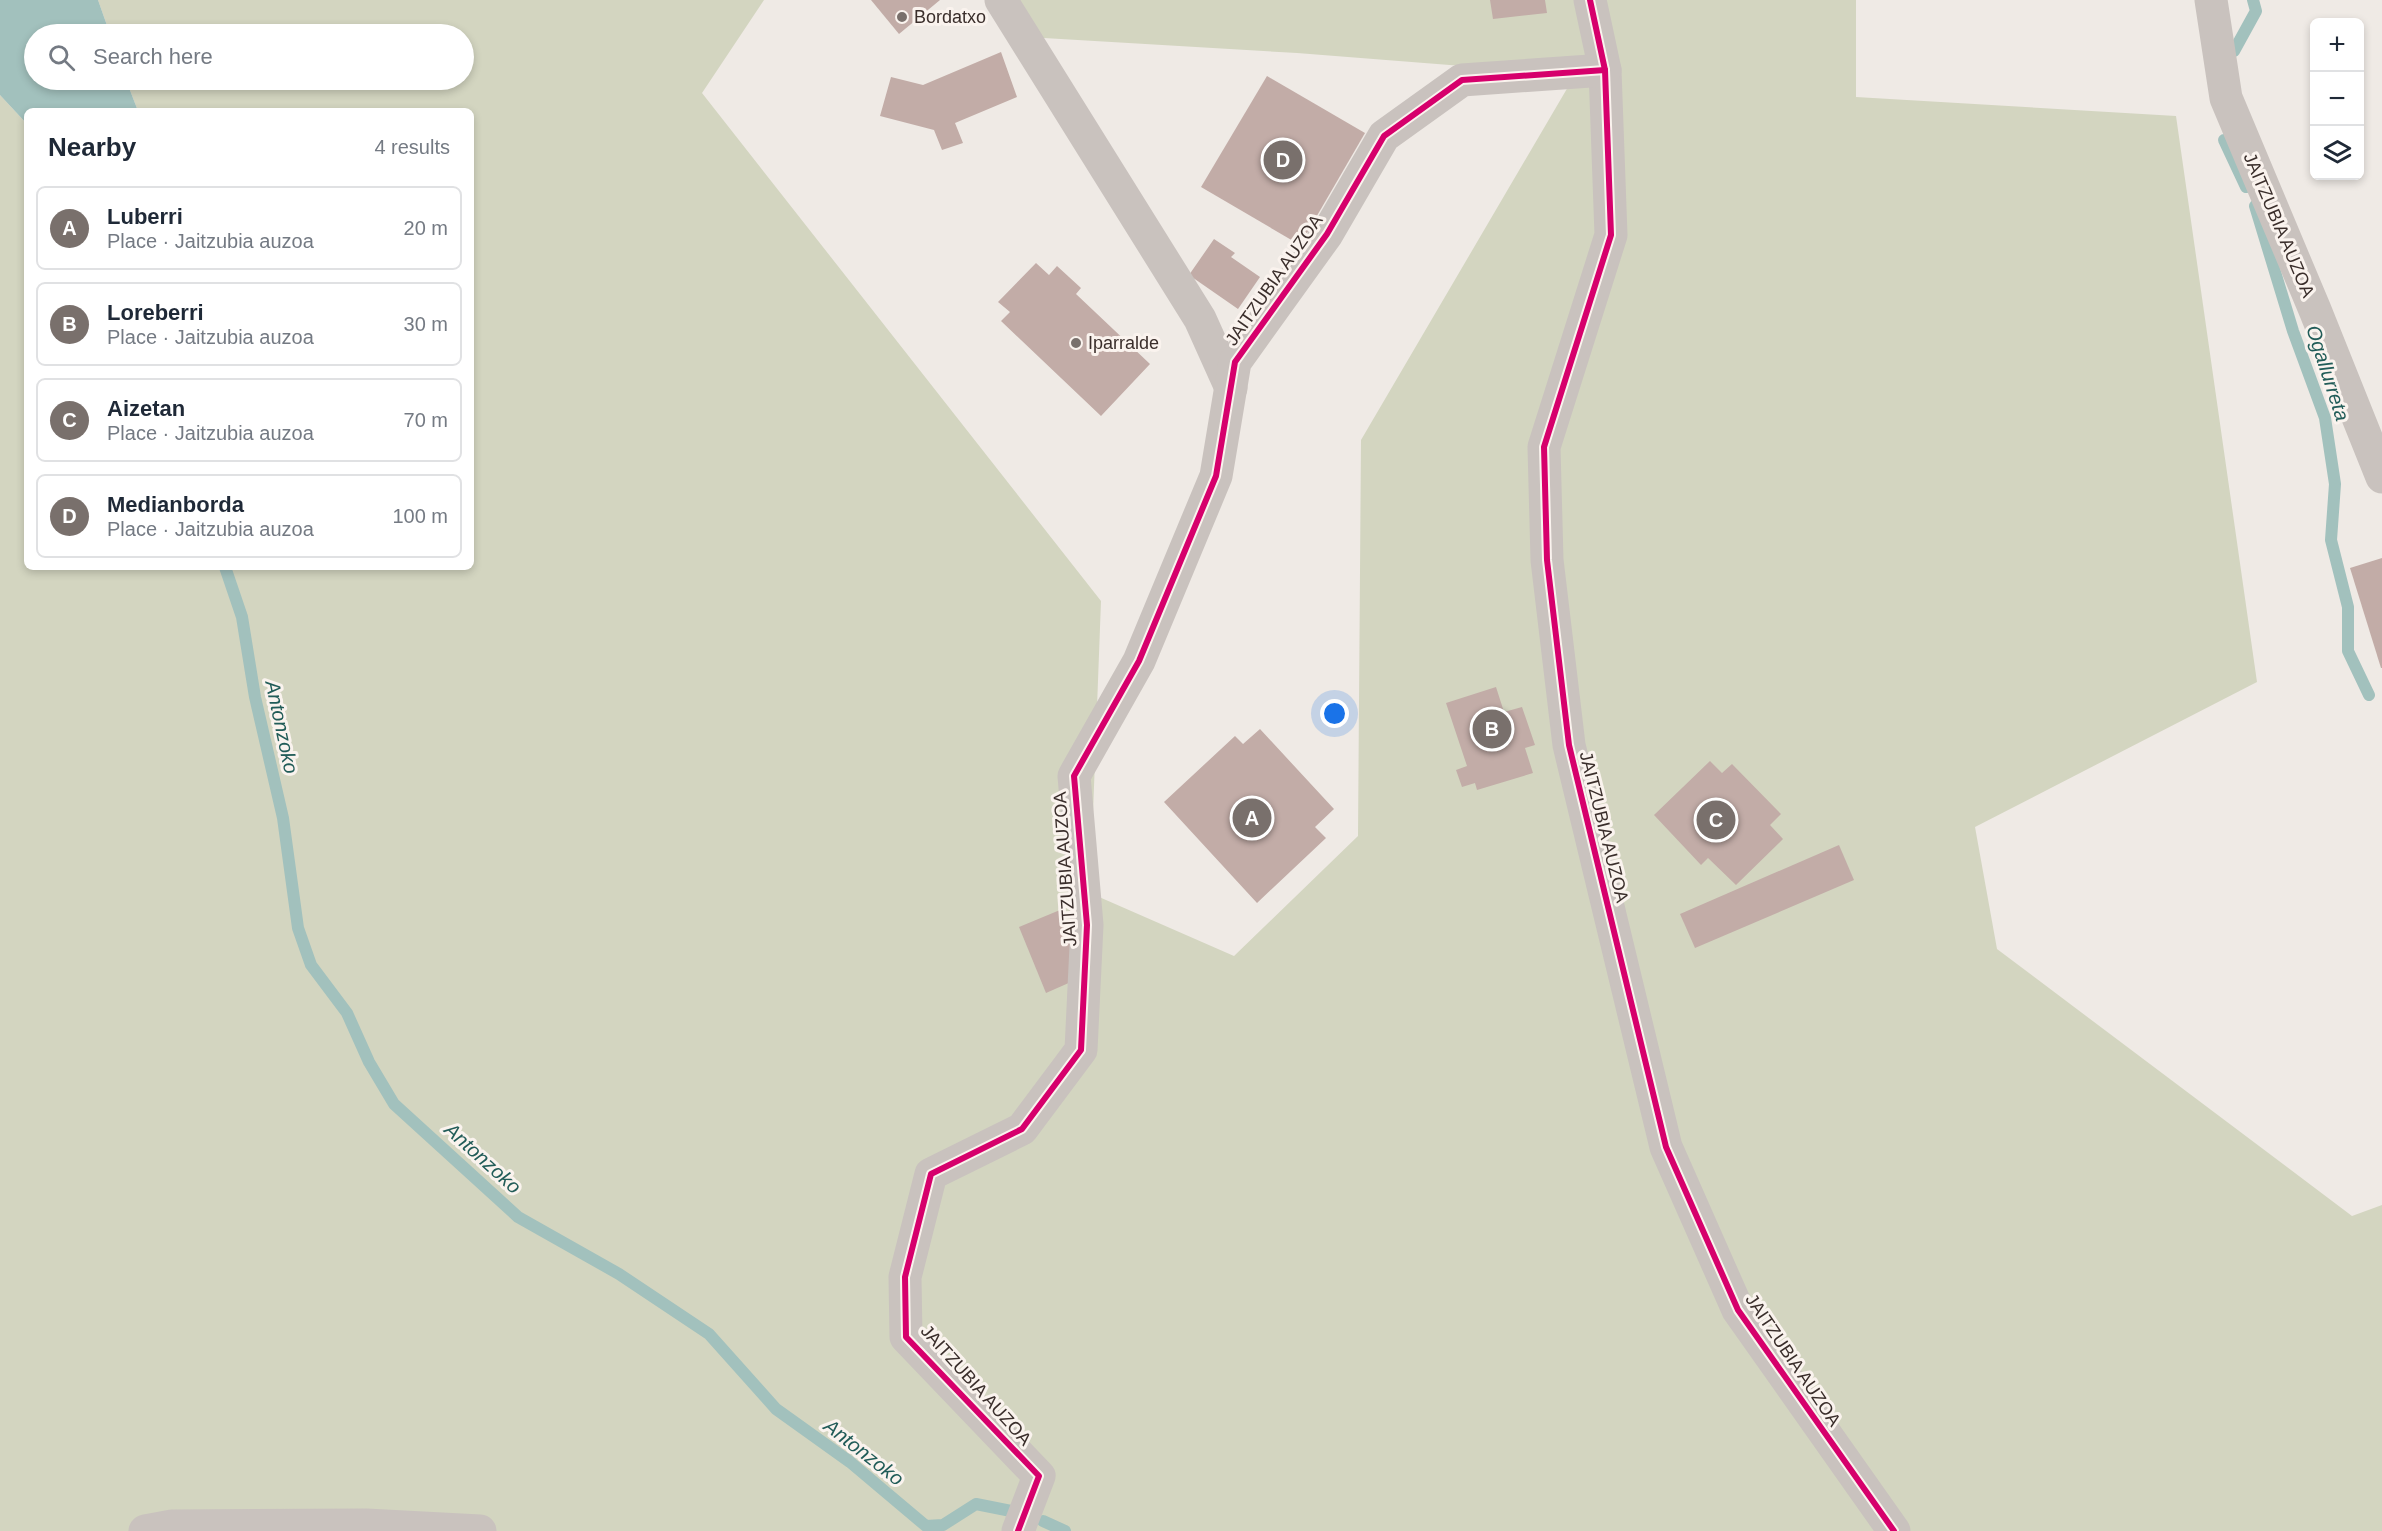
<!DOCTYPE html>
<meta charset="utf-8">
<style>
body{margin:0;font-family:Arial,sans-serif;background:#f2f2f3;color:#1f2937}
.controls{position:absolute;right:18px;top:18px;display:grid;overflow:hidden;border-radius:9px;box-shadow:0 3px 9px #0003}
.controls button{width:54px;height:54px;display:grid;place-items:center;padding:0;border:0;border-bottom:2px solid #e0e1e3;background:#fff;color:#1f2937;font:30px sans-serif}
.you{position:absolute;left:1335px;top:714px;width:21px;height:21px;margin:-15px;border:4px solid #fff;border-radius:50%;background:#1a73e8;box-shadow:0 0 0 9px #1a73e833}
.badge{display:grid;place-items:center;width:39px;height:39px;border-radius:50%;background:#79706c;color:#fff;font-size:20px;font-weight:700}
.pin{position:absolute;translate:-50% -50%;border:3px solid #fff;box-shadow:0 2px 6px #0006}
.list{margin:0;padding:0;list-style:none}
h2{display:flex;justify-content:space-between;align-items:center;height:78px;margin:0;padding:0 24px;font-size:26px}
h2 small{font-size:20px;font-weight:400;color:#747a83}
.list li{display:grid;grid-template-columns:39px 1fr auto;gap:18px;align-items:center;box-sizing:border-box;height:84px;margin:0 12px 12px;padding:0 12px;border:2px solid #e0e1e3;border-radius:9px}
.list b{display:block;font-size:22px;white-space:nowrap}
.list p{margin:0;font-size:20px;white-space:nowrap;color:#747a83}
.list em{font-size:20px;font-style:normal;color:#747a83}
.icon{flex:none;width:33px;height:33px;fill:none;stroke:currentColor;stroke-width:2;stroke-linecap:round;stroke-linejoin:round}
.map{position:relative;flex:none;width:2382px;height:1531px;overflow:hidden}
.search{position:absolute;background:#fff;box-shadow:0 3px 9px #0003;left:24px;top:24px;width:450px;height:66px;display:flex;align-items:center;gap:15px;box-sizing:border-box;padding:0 21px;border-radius:33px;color:#747a83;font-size:22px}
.panel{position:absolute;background:#fff;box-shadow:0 3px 9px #0003;left:24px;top:108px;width:450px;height:462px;border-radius:9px}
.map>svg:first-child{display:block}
.green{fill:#d3d5c0}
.water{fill:#a2c1bd}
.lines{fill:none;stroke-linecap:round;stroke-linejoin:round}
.stream{stroke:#a2c1bd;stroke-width:12}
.building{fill:#c2aca7}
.minor{stroke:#c9c2be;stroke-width:33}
.cycleway-casing{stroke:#faf3ee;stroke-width:10}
.cycleway{stroke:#d6006c;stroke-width:6}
.poi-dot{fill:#79706c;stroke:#faf3ee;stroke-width:2}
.labels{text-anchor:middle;stroke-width:6;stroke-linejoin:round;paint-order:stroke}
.poi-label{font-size:18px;fill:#3a2e2b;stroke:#faf3ee;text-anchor:start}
.street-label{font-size:18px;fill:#3a2e2b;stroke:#faf3ee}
.water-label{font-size:20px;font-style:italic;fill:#215c58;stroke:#faf3ee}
</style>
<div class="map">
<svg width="2382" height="1531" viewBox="0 0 2382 1531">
<rect width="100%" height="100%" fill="#efeae5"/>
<path class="green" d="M 98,0 L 764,0 L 702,93 L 1101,601 L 1090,893 L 1234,956 L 1358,836 L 1361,440 L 1575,75 L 1297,53 L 1027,37 L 1005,0 L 1856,0 L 1856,97 L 2176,116 L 2257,682 L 1975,827 L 1997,949 L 2352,1216 L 2382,1205 L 2382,1531 L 0,1531 L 0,95 L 27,124 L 27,567 L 471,567 L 471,111 L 138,111 L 126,80 L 464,80 L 464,34 L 110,34 Z"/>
<path class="water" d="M 0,0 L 98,0 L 110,34 L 34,34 L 34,80 L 126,80 L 138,111 L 27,111 L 27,124 L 0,95 Z"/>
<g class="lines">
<g class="stream">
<path d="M 2234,51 L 2256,11 L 2253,0"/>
<path d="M 2224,140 L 2246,187"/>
<path d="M 2255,206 L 2293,331 L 2325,418 L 2335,484 L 2331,540 L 2348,607 L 2348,651 L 2369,695"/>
<path d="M 225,567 L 242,617 L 255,697 L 283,818 L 298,928 L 311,965 L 347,1013 L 369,1062 L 394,1104 L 518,1217 L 619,1274 L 709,1334 L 776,1409 L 850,1462 L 926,1526 L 943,1525 L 976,1504 L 1011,1511"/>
<path d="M 1043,1521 L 1065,1531"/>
</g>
</g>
<g class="building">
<path d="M 871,0 L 940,0 L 899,34 Z"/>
<path d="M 1490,0 L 1545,0 L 1547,13 L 1493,19 Z"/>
<path d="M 1001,52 L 1017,97 L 955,123 L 963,143 L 942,150 L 934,130 L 880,116 L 891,77 L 923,85 Z"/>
<path d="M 1267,76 L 1365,133 L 1300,245 L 1201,187 Z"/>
<path d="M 1214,239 L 1235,253 L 1231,257 L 1260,277 L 1238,309 L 1189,275 Z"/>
<path d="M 1036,263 L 1049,275 L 1057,266 L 1081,288 L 1076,294 L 1150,364 L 1101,416 L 1001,321 L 1010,312 L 998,302 Z"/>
<path d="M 2382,558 L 2382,668 L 2381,668 L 2350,568 Z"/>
<path d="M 1496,687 L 1504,712 L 1522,707 L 1535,745 L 1525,748 L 1533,773 L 1477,790 L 1475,783 L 1462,787 L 1456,770 L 1467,766 L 1446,703 Z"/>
<path d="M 1260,729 L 1334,809 L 1315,827 L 1326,838 L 1257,903 L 1164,802 L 1235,736 L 1243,744 Z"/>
<path d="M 1710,761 L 1722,773 L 1732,764 L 1781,814 L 1770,825 L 1783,839 L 1736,885 L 1708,858 L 1701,865 L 1654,815 Z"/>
<path d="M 1839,845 L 1854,880 L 1695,948 L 1680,914 Z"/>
<path d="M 1060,910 L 1079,952 L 1080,978 L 1046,993 L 1019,927 Z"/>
</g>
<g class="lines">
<g class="minor">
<path d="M 1001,0 L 1200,319 L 1231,388"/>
<path d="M 1590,0 L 1605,70 L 1611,235 L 1544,447 L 1547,560 L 1569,745 L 1666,1147 L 1738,1310 L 1894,1531"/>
<path d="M 2211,0 L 2226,98 L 2315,310 L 2382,477"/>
<path d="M 145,1531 L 172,1526 L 366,1525 L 480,1531"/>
<path d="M 1018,1531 L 1039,1476 L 906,1337 L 905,1277 L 931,1174 L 1022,1129 L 1081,1050 L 1087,925 L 1074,776 L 1139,661 L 1216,476 L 1235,362 L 1327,234 L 1384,136 L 1462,80 L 1605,70"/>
</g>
<defs>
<g id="cycleway">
<path d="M 1590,0 L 1605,70 L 1611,235 L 1544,447 L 1547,560 L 1569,745 L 1666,1147 L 1738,1310 L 1894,1531"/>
<path d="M 1018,1531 L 1039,1476 L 906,1337 L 905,1277 L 931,1174 L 1022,1129 L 1081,1050 L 1087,925 L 1074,776 L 1139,661 L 1216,476 L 1235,362 L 1327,234 L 1384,136 L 1462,80 L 1605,70"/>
</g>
</defs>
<use href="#cycleway" class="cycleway-casing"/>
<use href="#cycleway" class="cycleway"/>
</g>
<g class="poi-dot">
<circle cx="902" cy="17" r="6"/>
<circle cx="1076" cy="343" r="6"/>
</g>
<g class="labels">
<g class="poi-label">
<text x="914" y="23">Bordatxo</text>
<text x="1088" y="349">Iparralde</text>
</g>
<g class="street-label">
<text transform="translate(2279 225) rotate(67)" y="6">JAITZUBIA AUZOA</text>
<text transform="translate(1274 280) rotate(-55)" y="6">JAITZUBIA AUZOA</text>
<text transform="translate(1604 827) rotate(76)" y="6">JAITZUBIA AUZOA</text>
<text transform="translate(1065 869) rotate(-94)" y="6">JAITZUBIA AUZOA</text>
<text transform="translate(1793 1360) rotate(56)" y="6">JAITZUBIA AUZOA</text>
<text transform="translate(976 1385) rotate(48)" y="6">JAITZUBIA AUZOA</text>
</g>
<g class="water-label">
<text transform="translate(2328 373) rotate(72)" y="7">Ogallurreta</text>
<text transform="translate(282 727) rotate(78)" y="7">Antonzoko</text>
<text transform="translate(483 1158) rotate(42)" y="7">Antonzoko</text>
<text transform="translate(864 1452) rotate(38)" y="7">Antonzoko</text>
</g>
</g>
</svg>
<div class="controls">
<button>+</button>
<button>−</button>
<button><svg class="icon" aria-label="layers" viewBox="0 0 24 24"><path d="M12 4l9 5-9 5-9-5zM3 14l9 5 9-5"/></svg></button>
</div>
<div class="you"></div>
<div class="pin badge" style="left:1252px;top:818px">A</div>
<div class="pin badge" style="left:1492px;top:729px">B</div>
<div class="pin badge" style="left:1716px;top:820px">C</div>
<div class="pin badge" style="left:1283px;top:160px">D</div>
<div class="search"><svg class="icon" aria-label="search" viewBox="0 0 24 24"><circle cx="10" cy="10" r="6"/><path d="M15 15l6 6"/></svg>Search here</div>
<section class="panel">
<h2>Nearby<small>4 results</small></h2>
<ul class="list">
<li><span class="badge">A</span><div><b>Luberri</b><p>Place · Jaitzubia auzoa</p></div><em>20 m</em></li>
<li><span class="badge">B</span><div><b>Loreberri</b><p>Place · Jaitzubia auzoa</p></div><em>30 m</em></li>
<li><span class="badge">C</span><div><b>Aizetan</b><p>Place · Jaitzubia auzoa</p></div><em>70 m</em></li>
<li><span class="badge">D</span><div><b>Medianborda</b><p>Place · Jaitzubia auzoa</p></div><em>100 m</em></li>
</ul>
</section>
</div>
